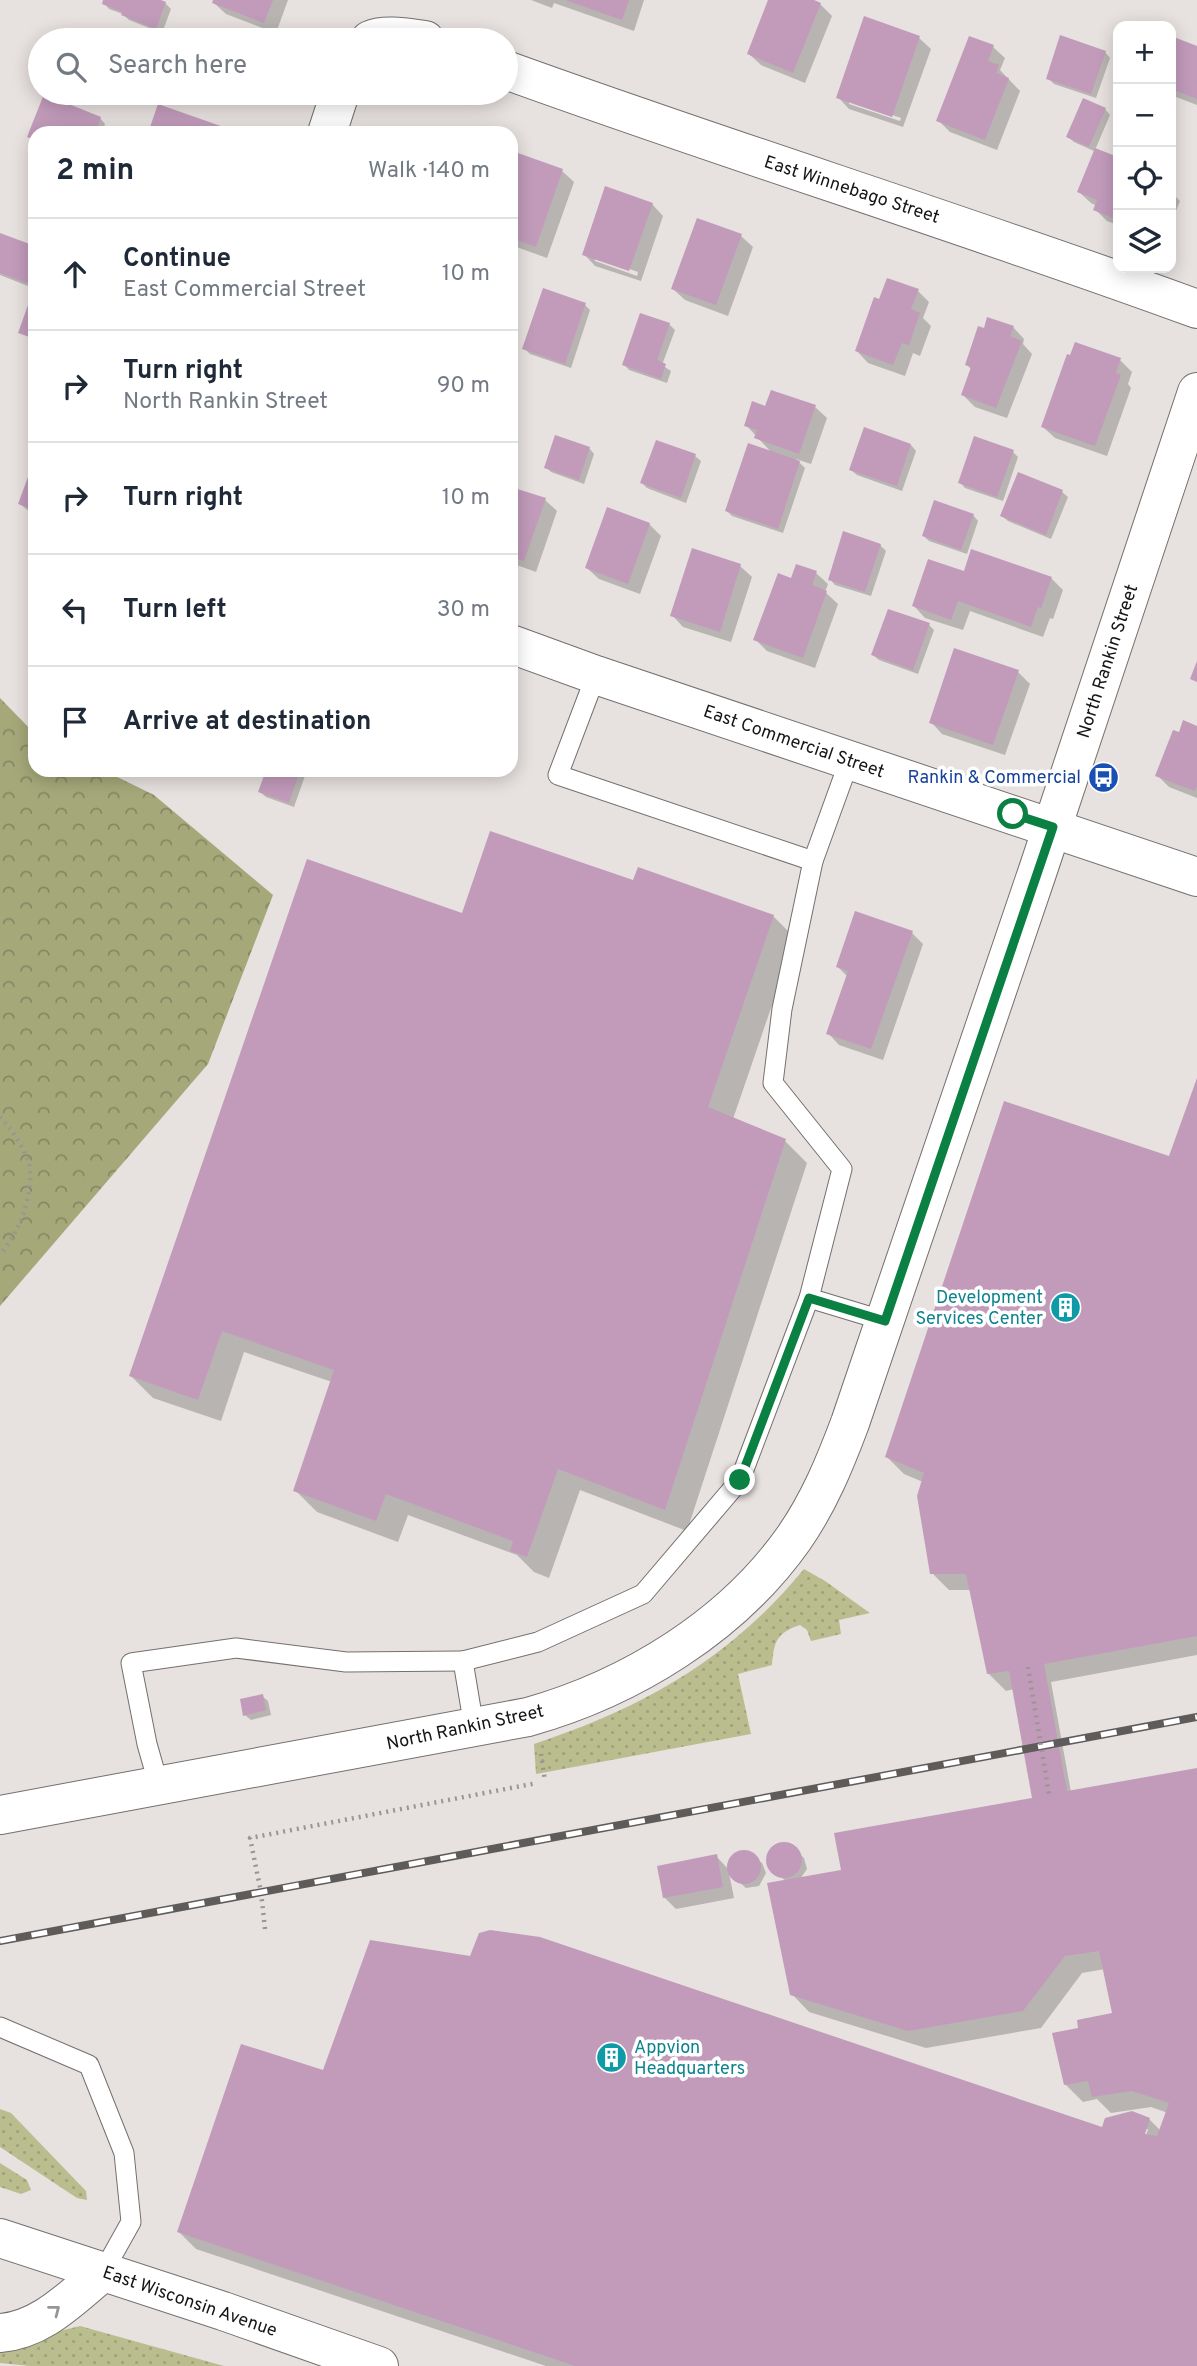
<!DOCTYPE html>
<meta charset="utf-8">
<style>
body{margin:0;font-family:Overpass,sans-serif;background:#f6f6f7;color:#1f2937}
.controls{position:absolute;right:21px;top:21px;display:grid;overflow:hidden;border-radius:14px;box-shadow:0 4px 18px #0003}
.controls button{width:63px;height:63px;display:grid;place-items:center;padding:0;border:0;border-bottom:2px solid #e0e1e3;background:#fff;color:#1f2937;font:35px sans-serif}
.stop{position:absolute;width:21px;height:21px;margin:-16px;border:5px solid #0b8043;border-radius:50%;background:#fff}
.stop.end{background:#0b8043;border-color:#fff;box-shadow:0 2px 7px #0008}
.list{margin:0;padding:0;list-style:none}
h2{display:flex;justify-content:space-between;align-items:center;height:91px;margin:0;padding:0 28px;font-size:30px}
h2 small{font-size:23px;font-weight:400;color:#747a83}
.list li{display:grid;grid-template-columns:46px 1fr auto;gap:21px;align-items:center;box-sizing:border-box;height:112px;padding:0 28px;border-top:2px solid #e0e1e3}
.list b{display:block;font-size:26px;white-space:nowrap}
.list p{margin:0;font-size:23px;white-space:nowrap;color:#747a83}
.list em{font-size:23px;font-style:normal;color:#747a83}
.icon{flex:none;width:38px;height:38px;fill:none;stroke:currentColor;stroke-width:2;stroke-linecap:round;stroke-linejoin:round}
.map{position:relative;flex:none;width:1197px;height:2366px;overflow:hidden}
.search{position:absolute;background:#fff;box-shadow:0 4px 18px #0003;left:28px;top:28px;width:490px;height:77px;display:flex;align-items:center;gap:18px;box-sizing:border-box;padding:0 24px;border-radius:38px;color:#747a83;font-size:26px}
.panel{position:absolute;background:#fff;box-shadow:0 4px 18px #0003;left:28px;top:126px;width:490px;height:651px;border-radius:21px}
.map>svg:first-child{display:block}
.grass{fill:url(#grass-dots)}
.forest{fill:url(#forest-crowns)}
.shadow{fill:#0003;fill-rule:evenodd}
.building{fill:#c29bbb}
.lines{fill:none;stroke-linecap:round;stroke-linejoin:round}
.lane-casing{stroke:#74706e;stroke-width:21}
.street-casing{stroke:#74706e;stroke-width:40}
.secondary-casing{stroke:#74706e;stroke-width:40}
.path{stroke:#9a9594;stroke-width:4.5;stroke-dasharray:2 5;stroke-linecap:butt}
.lane{stroke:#fff;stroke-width:19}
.street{stroke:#fff;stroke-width:38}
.secondary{stroke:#fff;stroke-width:38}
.rail-casing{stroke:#5f5b5a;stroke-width:8}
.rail{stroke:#fff;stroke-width:5;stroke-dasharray:16;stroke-linecap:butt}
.path-bridge{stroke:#9a9594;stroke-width:4.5;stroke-dasharray:2 5;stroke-linecap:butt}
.oneway{stroke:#979695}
.route{stroke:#0b8043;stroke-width:9}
.labels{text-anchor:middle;stroke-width:7;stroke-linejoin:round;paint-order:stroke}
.street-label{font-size:18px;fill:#171514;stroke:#fff}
.transit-label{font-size:18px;fill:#164399;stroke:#fff;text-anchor:end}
.culture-label{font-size:18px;fill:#0d838f;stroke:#fff;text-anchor:end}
</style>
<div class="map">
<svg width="1197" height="2366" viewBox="0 0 1197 2366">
<defs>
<pattern id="grass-dots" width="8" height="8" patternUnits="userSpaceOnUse" patternTransform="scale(1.75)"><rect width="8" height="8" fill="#babe8f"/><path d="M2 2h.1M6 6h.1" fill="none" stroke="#9fa27a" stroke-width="1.8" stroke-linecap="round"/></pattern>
<pattern id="forest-crowns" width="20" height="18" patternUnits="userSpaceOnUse" patternTransform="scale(1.75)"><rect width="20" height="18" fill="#a5a97a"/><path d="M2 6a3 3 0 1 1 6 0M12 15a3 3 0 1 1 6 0" fill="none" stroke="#858863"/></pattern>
</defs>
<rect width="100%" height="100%" fill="#e7e1df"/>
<g class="grass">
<path d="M 804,1569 L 825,1581 L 870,1613 L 839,1620 L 841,1634 L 811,1641 L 807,1630 L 800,1625 C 776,1633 774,1642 772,1665 L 738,1674 L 751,1734 L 536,1774 L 534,1744 C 643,1708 730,1659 804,1569 Z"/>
<path d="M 0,2109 L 11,2113 L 86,2191 L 87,2200 L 77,2198 L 0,2147 Z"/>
<path d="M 0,2163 L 27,2180 L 31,2190 L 21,2194 L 0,2187 Z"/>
<path d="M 80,2326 L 224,2366 L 30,2366 L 0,2363 L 0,2346 Z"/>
</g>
<path class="forest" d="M 0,698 L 35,734 L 35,770 L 103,770 L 154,795 L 273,895 L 208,1064 L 0,1306 Z"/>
<g class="shadow">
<path d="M 105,0 L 156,0 L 165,3 L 171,9 L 162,33 L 129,20 L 123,14 L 109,9 L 104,3 Z"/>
<path d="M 215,0 L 288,0 L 276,33 L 226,14 L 214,3 Z"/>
<path d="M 531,0 L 644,0 L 634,31 L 554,3 L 552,8 Z"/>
<path d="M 770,0 L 809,0 L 820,4 L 832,16 L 805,83 L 761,65 L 749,54 Z"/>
<path d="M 919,38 L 931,49 L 903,127 L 849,109 L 838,97 ZM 849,100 L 901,118 L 900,121 L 849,104 Z"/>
<path d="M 970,38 L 993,47 L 1005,58 L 1000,70 L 1020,91 L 997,150 L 950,132 L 938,120 Z"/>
<path d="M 1171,38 L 1197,47 L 1197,105 L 1171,95 Z"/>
<path d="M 1105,52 L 1110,58 L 1096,98 L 1054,84 L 1048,78 Z"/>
<path d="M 45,97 L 100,118 L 105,124 L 102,133 L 35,133 L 35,142 L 29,137 Z"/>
<path d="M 1105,109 L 1110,115 L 1095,150 L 1118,159 L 1118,225 L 1107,221 L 1095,209 L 1097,206 L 1091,203 L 1079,192 L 1096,152 L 1074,142 L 1068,137 Z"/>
<path d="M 519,155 L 562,171 L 574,182 L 547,258 L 511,245 L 511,178 Z"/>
<path d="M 1171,192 L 1180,201 L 1171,223 Z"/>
<path d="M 652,204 L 663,216 L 641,281 L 595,266 L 584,254 ZM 595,257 L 638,272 L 637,276 L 595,261 Z"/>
<path d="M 0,235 L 35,248 L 35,281 L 33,288 L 0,275 Z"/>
<path d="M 741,236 L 753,247 L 728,316 L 685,300 L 673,289 Z"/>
<path d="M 918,291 L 929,302 L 923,318 L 931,326 L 920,356 L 913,353 L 905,376 L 868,363 L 857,351 L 880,302 Z"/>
<path d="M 585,305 L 590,310 L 571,368 L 530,354 L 524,348 Z"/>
<path d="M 669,324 L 675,330 L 662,365 L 671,371 L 667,383 L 629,370 L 624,364 Z"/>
<path d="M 1013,327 L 1024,339 L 1023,344 L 1032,354 L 1007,418 L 975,407 L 963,395 L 972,370 L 967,365 Z"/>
<path d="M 1120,360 L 1132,372 L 1128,384 L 1131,388 L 1107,456 L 1055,438 L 1043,427 Z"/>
<path d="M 815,407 L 827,418 L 811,464 L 796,459 L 805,468 L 783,533 L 732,516 L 727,511 L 772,453 L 746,425 L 766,408 Z"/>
<path d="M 911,445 L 916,451 L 902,491 L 857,475 L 851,470 Z"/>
<path d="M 589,448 L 594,454 L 584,484 L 551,472 L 546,467 Z"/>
<path d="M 1013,452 L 1018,457 L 1003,501 L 965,488 L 960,482 Z"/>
<path d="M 695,456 L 701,461 L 686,503 L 647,488 L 642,483 Z"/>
<path d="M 35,462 L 35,516 L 20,504 Z"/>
<path d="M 1019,474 L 1062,492 L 1068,497 L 1051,539 L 1008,521 L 1002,516 Z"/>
<path d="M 511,488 L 545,500 L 557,511 L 536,572 L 511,563 Z"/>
<path d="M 973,515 L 978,521 L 967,554 L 929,541 L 924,536 Z"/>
<path d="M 649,524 L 661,536 L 640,594 L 599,579 L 587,568 Z"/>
<path d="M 880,545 L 886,551 L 871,596 L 835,585 L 830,579 Z"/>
<path d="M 693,550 L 740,566 L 752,577 L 731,642 L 683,627 L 672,615 Z"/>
<path d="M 972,551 L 1052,579 L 1063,590 L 1053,619 L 1050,618 L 1043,637 L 970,611 L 963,630 L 925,618 L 914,606 L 965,573 Z"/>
<path d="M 797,566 L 816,573 L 828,584 L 825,592 L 838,604 L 815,668 L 767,651 L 755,639 L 792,581 Z"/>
<path d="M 929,625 L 934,630 L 918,674 L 879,660 L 873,655 Z"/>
<path d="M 1018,672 L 1030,684 L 1005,755 L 942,734 L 931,722 Z"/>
<path d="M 1197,728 L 1197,798 L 1169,787 L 1157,775 L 1180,734 Z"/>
<path d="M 268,770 L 307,770 L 294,807 L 266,797 L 260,792 Z"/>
<path d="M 634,883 L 773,916 L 795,938 L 733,1119 L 785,1141 L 807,1163 L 687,1531 L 580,1490 L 549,1578 L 534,1572 L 517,1555 L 408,1515 L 398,1542 L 317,1512 L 295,1490 L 332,1382 L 244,1352 L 221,1421 L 153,1398 L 131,1376 L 463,915 Z"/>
<path d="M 912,933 L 923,944 L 883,1060 L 839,1045 L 828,1033 L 848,977 L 838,967 Z"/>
<path d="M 1197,1082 L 1197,1655 L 1051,1682 L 1071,1792 L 1197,1770 L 1197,2366 L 546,2366 L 196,2249 L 179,2232 L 324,2072 L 1103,2129 L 1149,2119 L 1161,2131 L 1168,2113 L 1151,2107 L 1111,2113 L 1097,2099 L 1083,2102 L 1065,2084 L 1080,2029 L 1114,2014 L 1105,1969 L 1082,1973 L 1041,2028 L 926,2048 L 809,2012 L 792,1994 L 786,1881 L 770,1869 L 768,1858 L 773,1848 L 783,1844 L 790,1845 L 804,1858 L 807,1869 L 800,1879 L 843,1872 L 1035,1799 L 1014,1689 L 1006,1691 L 988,1673 L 971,1590 L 949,1590 L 932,1573 L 923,1482 L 904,1474 L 887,1457 L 1170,1158 ZM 1145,2129 L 1148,2129 L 1144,2143 Z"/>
<path d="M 262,1696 L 268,1701 L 271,1715 L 251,1720 L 245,1715 Z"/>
<path d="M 747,1852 L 762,1863 L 766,1873 L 759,1886 L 746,1888 L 729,1873 L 734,1898 L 676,1909 L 664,1897 L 716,1856 L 730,1871 L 729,1861 L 736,1853 Z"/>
</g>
<g class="building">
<path d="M 103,0 L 161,0 L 166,2 L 156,29 L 121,15 L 122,12 L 102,4 Z"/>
<path d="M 213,0 L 273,0 L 264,23 L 212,3 Z"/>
<path d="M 565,0 L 629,0 L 622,20 Z"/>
<path d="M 768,0 L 814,0 L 821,3 L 793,73 L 747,54 Z"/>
<path d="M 864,16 L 920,36 L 892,117 L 836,98 Z"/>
<path d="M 1060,35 L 1106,51 L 1091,94 L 1046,79 Z"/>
<path d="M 969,36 L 994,45 L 988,61 L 999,65 L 996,73 L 1009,78 L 985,140 L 936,121 Z"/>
<path d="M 1171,36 L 1197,46 L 1197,99 L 1171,89 Z"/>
<path d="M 44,94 L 101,117 L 95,133 L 35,133 L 35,140 L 27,137 Z"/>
<path d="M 1083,98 L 1106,108 L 1089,147 L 1066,137 Z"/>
<path d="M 158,104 L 232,130 L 231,133 L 148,133 Z"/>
<path d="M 1095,148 L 1118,157 L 1115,167 L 1118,169 L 1118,220 L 1093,210 L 1097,200 L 1077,192 Z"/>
<path d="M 518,153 L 563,169 L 536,247 L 511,238 L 511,173 Z"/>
<path d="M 605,186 L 653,203 L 629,271 L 582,255 Z"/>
<path d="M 697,218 L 742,234 L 716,305 L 671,289 Z"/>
<path d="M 0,233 L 35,246 L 35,262 L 27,283 L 0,273 Z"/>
<path d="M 887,278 L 919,289 L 911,309 L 920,313 L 909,345 L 902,343 L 893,365 L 855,351 L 874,297 L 879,299 Z"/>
<path d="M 543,288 L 586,303 L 565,364 L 522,349 Z"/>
<path d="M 33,291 L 35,292 L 35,339 L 18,333 Z"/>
<path d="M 640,313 L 670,323 L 657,360 L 666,364 L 661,379 L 622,365 Z"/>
<path d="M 987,317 L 1014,326 L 1010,336 L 1022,341 L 996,408 L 961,395 L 971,367 L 965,365 L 978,326 L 984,328 Z"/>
<path d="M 1075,342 L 1121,358 L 1116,373 L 1121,375 L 1095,446 L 1041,427 L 1067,354 L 1070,355 Z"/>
<path d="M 771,390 L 816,405 L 799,454 L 754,438 L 757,430 L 744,426 L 752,401 L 765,406 Z"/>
<path d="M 864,427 L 911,444 L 897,486 L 849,470 Z"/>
<path d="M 555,435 L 590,447 L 579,480 L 544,468 Z"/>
<path d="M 974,436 L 1014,450 L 997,497 L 958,483 Z"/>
<path d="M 656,440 L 696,454 L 681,498 L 640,483 Z"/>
<path d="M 748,443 L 800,461 L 778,529 L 725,511 Z"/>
<path d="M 35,458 L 35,510 L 18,504 Z"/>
<path d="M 1018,472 L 1063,490 L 1046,535 L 1000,516 Z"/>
<path d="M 511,487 L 546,498 L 524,561 L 511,557 Z"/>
<path d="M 934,500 L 974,514 L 961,550 L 922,536 Z"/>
<path d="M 607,507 L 650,523 L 628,584 L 585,568 Z"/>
<path d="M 843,531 L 881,544 L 865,592 L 828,580 Z"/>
<path d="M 692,548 L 741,564 L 720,632 L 670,616 Z"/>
<path d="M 971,549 L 1052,577 L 1041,608 L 1038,607 L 1031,627 L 958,601 L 951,620 L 912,606 L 928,559 L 964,571 Z"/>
<path d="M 796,564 L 817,571 L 812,585 L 827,591 L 803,658 L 753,640 L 778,573 L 791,578 Z"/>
<path d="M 888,609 L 930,623 L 913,670 L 871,655 Z"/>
<path d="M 954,648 L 1019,670 L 993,745 L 929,723 Z"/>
<path d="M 1197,661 L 1197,682 L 1190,679 Z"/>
<path d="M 1183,720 L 1197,726 L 1197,786 L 1195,791 L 1155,776 L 1173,730 L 1179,732 Z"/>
<path d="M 266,770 L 300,770 L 289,803 L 258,792 Z"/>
<path d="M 490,831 L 633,880 L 638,867 L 774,915 L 708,1107 L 786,1139 L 665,1510 L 558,1469 L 527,1557 L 510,1551 L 513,1541 L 386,1494 L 376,1521 L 293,1491 L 334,1370 L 222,1331 L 198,1400 L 129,1376 L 307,859 L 462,913 Z"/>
<path d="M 855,911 L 913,931 L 871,1049 L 826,1034 L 848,971 L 836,967 Z"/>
<path d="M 1197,1078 L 1197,1636 L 1044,1664 L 1067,1791 L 1197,1768 L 1197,2366 L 575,2366 L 177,2232 L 241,2044 L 323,2070 L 370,1940 L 470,1956 L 479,1933 L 490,1930 L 540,1937 L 1102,2127 L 1105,2118 L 1132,2111 L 1150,2118 L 1145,2134 L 1157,2136 L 1169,2103 L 1132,2091 L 1092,2097 L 1088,2081 L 1064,2085 L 1052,2033 L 1078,2028 L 1077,2020 L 1112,2013 L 1099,1951 L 1065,1956 L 1023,2011 L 908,2031 L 790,1995 L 767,1883 L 841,1870 L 834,1833 L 1032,1798 L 1009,1671 L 987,1674 L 966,1574 L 930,1574 L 917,1496 L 924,1473 L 885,1457 L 1004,1101 L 1169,1156 Z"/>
<path d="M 263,1694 L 266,1710 L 243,1716 L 240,1699 Z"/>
<circle cx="784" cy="1860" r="18"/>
<circle cx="744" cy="1867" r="17"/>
<path d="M 717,1854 L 723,1887 L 663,1898 L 657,1866 Z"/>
</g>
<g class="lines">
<defs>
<g id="lane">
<path d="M 596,675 L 558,775 L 813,861 L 850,759"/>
<path d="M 813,861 L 782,1009 L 773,1083 L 842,1169 L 809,1298 L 885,1321"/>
<path d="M 474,1727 L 463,1661 L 538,1642 L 643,1594 L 740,1480 L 809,1298"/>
<path d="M 159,1786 L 147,1744 L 131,1663 L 236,1648 L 346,1662 L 463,1661"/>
<path d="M 0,2027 L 89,2065 L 124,2153 L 131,2222 L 103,2272"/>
</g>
<g id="street">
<path d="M 370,40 C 385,33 409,38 425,40"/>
<path d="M 506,70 C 735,153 968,225 1197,309"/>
<path d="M 327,133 L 340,93"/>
<path d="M 511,644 L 596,675 L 1197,877"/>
<path d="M 0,1815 L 528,1717 C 631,1688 732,1626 794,1538 C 819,1502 835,1463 850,1423 L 1038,870 L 1197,392"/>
<path d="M 0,2333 C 42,2330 72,2297 103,2272"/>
</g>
<path id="secondary" d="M 0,2238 L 223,2311 L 379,2366"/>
</defs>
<use href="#lane" class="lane-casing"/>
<use href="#street" class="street-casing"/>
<use href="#secondary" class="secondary-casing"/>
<g class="path">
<path d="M 0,1117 C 11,1128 28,1153 30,1169 C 32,1199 19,1232 0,1255"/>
<path d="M 541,1754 L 545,1781"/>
<path d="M 265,1929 L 261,1892 L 250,1838 L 537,1783"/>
</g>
<use href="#lane" class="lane"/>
<use href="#street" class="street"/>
<use href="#secondary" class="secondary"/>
<defs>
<path id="rail" d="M 0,1941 L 1197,1717"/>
</defs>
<use href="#rail" class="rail-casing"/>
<use href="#rail" class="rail"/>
<path class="path-bridge" d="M 1028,1667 L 1049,1794"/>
</g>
<defs><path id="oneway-chevron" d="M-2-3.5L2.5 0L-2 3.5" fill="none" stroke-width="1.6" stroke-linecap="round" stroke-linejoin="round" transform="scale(1.75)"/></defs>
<use class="oneway" href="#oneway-chevron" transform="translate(55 2310) rotate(-38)"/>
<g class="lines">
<path class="route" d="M 740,1480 L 809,1298 L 885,1321 L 1053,827 L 1013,814"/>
</g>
<defs>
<symbol id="bus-disc" viewBox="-11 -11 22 22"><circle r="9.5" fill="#1a4fb4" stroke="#fff"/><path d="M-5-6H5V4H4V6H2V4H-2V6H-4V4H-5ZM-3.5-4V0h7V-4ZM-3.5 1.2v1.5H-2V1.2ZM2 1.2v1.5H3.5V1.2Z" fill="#fff"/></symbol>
<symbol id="building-disc" viewBox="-11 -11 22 22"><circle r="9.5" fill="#0f9aa8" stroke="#fff"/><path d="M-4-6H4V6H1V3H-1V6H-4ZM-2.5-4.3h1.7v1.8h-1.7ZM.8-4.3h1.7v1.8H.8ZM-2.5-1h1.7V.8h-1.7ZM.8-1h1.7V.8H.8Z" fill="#fff"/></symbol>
</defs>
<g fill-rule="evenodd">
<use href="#bus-disc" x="1086" y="760" width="35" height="35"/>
<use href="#building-disc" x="1048" y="1290" width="35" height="35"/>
<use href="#building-disc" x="594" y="2040" width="35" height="35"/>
</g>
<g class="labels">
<g class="street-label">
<text transform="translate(852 189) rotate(18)" y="6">East Winnebago Street</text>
<text transform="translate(1107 661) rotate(-72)" y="6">North Rankin Street</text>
<text transform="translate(794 741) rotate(19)" y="6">East Commercial Street</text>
<text transform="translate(465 1727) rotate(-12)" y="6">North Rankin Street</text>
<text transform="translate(190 2301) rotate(19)" y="6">East Wisconsin Avenue</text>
</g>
<g class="transit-label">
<text x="1081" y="783">Rankin &amp; Commercial</text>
</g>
<g class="culture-label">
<text x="1043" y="1303">Development<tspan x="1043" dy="21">Services Center</tspan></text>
<text x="634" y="2053" text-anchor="start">Appvion<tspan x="634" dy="21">Headquarters</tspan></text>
</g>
</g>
</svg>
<div class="controls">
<button>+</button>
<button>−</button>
<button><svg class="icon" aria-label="locate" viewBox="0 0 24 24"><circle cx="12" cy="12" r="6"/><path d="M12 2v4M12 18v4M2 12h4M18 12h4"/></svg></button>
<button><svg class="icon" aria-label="layers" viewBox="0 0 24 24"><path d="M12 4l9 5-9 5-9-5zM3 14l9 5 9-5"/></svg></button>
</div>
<div class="stop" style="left:1013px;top:814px"></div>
<div class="stop end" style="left:740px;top:1480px"></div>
<div class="search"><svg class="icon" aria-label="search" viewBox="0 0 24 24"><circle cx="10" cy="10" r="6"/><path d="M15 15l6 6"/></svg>Search here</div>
<section class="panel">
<h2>2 min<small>Walk · 140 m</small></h2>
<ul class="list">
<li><svg class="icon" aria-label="ahead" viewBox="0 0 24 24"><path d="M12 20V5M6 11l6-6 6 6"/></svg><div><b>Continue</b><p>East Commercial Street</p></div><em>10 m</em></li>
<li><svg class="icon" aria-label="right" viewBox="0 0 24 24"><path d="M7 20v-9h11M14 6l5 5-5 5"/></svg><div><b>Turn right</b><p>North Rankin Street</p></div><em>90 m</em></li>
<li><svg class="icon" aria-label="right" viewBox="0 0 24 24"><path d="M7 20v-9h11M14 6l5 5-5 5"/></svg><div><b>Turn right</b></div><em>10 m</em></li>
<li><svg class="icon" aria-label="left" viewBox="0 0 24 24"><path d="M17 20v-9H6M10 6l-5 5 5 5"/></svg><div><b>Turn left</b></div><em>30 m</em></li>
<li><svg class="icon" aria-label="arrive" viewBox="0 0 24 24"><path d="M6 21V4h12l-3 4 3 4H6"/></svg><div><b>Arrive at destination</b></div></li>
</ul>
</section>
</div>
